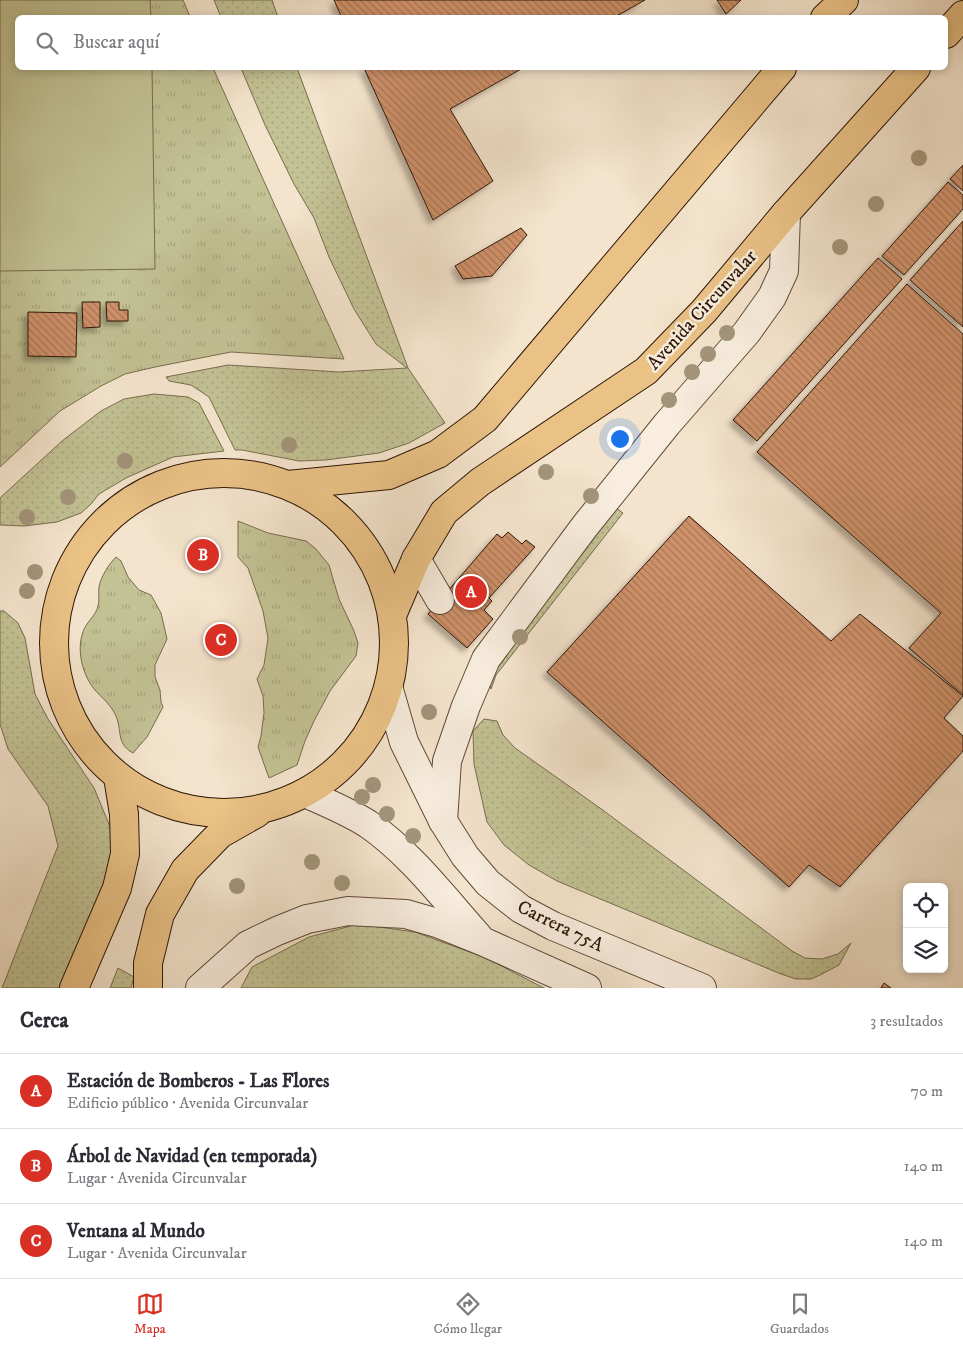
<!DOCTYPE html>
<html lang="es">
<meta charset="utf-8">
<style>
body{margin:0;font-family:"IM FELL DW Pica",serif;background:#f2f2f3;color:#2b2b33}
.controls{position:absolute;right:15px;bottom:15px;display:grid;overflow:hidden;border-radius:8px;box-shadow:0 2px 8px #0003}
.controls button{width:45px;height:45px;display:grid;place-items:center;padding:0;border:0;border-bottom:1px solid #e1e1e2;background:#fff;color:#2b2b33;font:25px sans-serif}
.you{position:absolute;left:619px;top:438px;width:18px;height:18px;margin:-12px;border:4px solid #fff;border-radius:50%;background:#1a73e8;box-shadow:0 0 0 8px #1a73e833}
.badge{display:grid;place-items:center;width:32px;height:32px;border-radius:50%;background:#d93025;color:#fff;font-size:16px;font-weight:700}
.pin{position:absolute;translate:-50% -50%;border:2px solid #fff;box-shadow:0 1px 5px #0006}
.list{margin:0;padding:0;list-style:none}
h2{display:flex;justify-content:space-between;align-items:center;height:65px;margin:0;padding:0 20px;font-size:21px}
h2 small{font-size:16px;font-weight:400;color:#7c7c81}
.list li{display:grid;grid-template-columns:32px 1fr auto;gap:15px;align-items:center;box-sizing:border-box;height:75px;padding:0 20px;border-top:1px solid #e1e1e2}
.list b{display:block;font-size:19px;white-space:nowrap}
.list p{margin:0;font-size:16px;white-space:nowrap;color:#7c7c81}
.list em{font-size:16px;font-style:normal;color:#7c7c81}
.icon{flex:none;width:28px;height:28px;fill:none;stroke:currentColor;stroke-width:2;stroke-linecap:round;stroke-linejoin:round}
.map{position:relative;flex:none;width:963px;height:988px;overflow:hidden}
.search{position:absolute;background:#fff;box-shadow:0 2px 8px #0003;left:15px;right:15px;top:15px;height:55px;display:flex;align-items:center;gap:12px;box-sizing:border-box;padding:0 18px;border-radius:8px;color:#7c7c81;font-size:19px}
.sheet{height:290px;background:#fff}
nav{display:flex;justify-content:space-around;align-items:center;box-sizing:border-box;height:70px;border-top:1px solid #e1e1e2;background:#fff;font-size:14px;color:#7c7c81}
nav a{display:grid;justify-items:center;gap:2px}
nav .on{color:#d93025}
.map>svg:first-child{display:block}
.grass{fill:url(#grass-dots);stroke:#786c4e}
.park{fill:url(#park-tufts);stroke:#786c4e}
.pitch{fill:#c2c294;stroke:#786c4e}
.building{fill:url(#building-back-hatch);stroke:#2d1607;filter:url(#shadow)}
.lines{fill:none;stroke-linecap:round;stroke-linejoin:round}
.minor-casing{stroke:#5f4a38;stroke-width:30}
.highway-casing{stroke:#2d1607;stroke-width:30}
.minor{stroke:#f8edde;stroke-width:28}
.highway{stroke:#eac286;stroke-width:28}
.tree{fill:#a3947b}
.labels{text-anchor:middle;stroke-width:5;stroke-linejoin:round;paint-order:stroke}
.street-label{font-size:19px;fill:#2d1607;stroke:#f8edde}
</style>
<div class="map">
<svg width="963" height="988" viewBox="0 0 963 988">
<defs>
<pattern id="grass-dots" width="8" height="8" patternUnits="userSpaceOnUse" patternTransform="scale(1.25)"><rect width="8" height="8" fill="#c2c294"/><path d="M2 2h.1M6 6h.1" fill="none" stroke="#a7a67e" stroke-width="1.8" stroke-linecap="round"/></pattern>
<pattern id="park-tufts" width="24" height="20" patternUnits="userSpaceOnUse" patternTransform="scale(1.25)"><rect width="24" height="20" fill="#c2c294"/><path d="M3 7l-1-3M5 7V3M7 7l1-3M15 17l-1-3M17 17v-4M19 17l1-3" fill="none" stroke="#a7a67e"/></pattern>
<pattern id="building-back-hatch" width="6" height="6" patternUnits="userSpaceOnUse" patternTransform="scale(1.25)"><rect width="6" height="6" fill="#cf916a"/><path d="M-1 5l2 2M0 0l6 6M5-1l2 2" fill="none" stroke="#a87555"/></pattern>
<filter id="shadow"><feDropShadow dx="-4.5" dy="4.5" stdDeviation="2.5" flood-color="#0004"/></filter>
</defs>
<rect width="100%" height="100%" fill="#f4e4cd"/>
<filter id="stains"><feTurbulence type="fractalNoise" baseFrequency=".004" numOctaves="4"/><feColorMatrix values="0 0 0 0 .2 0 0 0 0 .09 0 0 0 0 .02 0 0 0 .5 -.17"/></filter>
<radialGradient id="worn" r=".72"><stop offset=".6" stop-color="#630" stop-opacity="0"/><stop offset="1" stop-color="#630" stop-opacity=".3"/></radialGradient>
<g class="grass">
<path d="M 214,0 L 272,0 L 278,17 L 221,17 Z"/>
<path d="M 241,68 L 297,68 L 408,368 L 445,423 L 409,443 L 379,453 L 326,460 L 299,461 L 242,450 L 235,450 L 209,397 L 191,385 L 169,381 L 166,377 L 228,365 L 339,372 L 407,368 L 376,344 L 354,309 L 329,257 L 314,218 L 294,184 L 265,125 Z"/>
<path d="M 154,394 L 188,397 L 199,403 L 224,451 L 173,457 L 126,478 L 99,494 L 91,504 L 81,513 L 57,522 L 24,526 L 0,525 L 0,498 L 62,441 L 101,411 L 124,399 Z"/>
<path d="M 615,507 L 623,513 L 496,675 L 491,689 L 485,667 Z"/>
<path d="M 0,611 L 4,611 L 18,623 L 25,638 L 35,694 L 48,719 L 94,788 L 111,829 L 116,851 L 109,883 L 63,988 L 2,988 L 58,846 L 48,806 L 8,749 L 0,724 Z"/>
<path d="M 484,719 L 497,721 L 503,735 L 515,748 L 600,808 L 792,951 L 805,958 L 822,959 L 838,954 L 851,943 L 839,965 L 820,975 L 811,979 L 796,979 L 781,974 L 557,881 L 529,865 L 504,845 L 487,822 L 474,764 L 473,731 Z"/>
<path d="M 358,924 L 415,932 L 486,958 L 544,988 L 241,988 L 252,967 L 309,937 Z"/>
<path d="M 118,968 L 134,977 L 131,988 L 110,988 Z"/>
</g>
<g class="park">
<path d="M 0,0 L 183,0 L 190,17 L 18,18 L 18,68 L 213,68 L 344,359 L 231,352 L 155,367 L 125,374 L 101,386 L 60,411 L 0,467 Z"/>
<path d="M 238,521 L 268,533 L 306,541 L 316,549 L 329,565 L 339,599 L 354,631 L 358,643 L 356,656 L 330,691 L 314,721 L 305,741 L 297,765 L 269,778 L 258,747 L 261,736 L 264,713 L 263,696 L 257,679 L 264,665 L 268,638 L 263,611 L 248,568 L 238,557 Z"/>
<path d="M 116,557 L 121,561 L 128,577 L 139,590 L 151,595 L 161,613 L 167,639 L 155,665 L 155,677 L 160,690 L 161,702 L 163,707 L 147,737 L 133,753 C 115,743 123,730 115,714 C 110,704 102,698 95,690 C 83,676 76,651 83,632 C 86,622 96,616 98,606 C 100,600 98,593 99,587 C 101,576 109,564 116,557 Z"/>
</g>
<path class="pitch" d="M 0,0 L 150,0 L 151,17 L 18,18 L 18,68 L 152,68 L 155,269 L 0,271 Z"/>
<g class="building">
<path d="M 334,0 L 645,0 L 613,18 L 342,18 Z"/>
<path d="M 717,0 L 741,0 L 726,14 Z"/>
<path d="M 364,68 L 523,68 L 450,109 L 493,181 L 433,220 Z"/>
<path d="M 963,165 L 963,191 L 950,179 Z"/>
<path d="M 948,182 L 963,195 L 963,209 L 904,275 L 882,256 Z"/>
<path d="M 963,221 L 963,327 L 910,280 Z"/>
<path d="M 521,228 L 527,235 L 492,276 L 463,279 L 455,266 Z"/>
<path d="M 878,258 L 902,279 L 757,441 L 733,420 Z"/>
<path d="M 907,284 L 963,334 L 963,695 L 909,648 L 941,613 L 757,452 Z"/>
<path d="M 82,302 L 100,302 L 100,327 L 83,328 Z"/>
<path d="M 106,302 L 119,302 L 119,310 L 128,310 L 128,321 L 107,321 Z"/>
<path d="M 28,312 L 77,313 L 76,357 L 28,356 Z"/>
<path d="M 689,516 L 831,641 L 860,614 L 963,696 L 944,718 L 963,736 L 963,751 L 840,887 L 809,865 L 789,887 L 547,672 Z"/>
<path d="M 508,532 L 522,544 L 526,540 L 535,547 L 489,598 L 492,601 L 484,610 L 493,619 L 467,648 L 428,614 L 497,534 L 502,538 Z"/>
<path d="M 199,547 L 208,547 L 211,551 L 212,558 L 207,564 L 198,564 L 195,554 Z"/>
<path d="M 884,983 L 891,988 L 881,988 Z"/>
</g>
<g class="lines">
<defs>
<g id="minor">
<path d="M 416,559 L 440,600"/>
<path d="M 389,690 L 404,742 L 443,821 L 465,856 L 488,883 L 521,909 L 553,926 L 702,988"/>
<path d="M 307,794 C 328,803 349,812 368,824 C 410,853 444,898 478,936"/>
<path d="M 443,821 L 447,761 L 466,706 L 486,659 L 585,526 L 667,424 L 747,332 L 772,297 L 784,271 L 786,213"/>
<path d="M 200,988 L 248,945 L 277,931 L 307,919 L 348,911 L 406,914 L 437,923 L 482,941 L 587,988"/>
</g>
<g id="highway">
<path d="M 825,18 L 844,0"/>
<path d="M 946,34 L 963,15"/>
<circle cx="224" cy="643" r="170"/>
<path d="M 288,485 L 389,475 L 438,454 L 485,419 L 782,68"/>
<path d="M 393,613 L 416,559 L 444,512 L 480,482 L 646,371 L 704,311 L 786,213 L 916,68"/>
<path d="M 74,988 L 117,888 L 125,854 L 124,814 L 118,777"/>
<path d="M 148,988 L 148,963 L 160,914 L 185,870 L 220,834 L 257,813"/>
</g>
</defs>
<use href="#minor" class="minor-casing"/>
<use href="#highway" class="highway-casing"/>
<use href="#minor" class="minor"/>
<use href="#highway" class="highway"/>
</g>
<g class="tree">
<circle cx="919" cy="158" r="8"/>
<circle cx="876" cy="204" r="8"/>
<circle cx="840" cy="247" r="8"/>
<circle cx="727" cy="333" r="8"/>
<circle cx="708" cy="354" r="8"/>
<circle cx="692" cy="372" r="8"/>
<circle cx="669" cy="400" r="8"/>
<circle cx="289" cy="445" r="8"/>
<circle cx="125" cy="461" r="8"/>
<circle cx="546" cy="472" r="8"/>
<circle cx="591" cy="496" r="8"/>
<circle cx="68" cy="497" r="8"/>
<circle cx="27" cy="517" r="8"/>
<circle cx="35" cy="572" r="8"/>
<circle cx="27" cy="591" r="8"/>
<circle cx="520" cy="637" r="8"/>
<circle cx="429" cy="712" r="8"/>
<circle cx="373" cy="785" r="8"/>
<circle cx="362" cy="797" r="8"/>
<circle cx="387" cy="814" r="8"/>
<circle cx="413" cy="836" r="8"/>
<circle cx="312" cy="862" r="8"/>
<circle cx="342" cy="883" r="8"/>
<circle cx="237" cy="886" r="8"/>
</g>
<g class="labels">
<g class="street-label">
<text transform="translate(701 309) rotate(-48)" y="7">Avenida Circunvalar</text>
<text transform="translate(561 925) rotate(26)" y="7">Carrera 75A</text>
</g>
</g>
<rect width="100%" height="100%" filter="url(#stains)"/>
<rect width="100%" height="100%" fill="url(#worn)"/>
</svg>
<div class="controls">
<button><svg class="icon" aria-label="locate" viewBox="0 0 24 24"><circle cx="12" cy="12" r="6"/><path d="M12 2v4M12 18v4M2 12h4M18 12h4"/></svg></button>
<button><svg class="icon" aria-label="layers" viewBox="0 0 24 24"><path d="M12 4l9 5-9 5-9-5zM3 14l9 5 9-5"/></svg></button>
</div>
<div class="you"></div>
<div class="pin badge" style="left:471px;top:592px">A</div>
<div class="pin badge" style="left:203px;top:555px">B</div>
<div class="pin badge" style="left:221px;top:640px">C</div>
<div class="search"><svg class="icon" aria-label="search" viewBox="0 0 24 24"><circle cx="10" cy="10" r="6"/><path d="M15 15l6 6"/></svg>Buscar aquí</div>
</div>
<section class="sheet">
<h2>Cerca<small>3 resultados</small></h2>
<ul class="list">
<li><span class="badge">A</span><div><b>Estación de Bomberos - Las Flores</b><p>Edificio público · Avenida Circunvalar</p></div><em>70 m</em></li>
<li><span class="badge">B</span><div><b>Árbol de Navidad (en temporada)</b><p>Lugar · Avenida Circunvalar</p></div><em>140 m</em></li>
<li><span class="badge">C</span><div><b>Ventana al Mundo</b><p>Lugar · Avenida Circunvalar</p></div><em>140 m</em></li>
</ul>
</section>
<nav>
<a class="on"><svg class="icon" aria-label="map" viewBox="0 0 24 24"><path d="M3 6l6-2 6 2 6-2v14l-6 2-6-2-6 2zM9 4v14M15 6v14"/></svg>Mapa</a>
<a><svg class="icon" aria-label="directions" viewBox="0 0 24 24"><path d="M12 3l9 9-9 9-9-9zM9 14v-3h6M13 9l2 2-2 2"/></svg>Cómo llegar</a>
<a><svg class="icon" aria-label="saved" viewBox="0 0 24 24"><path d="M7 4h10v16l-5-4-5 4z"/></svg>Guardados</a>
</nav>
